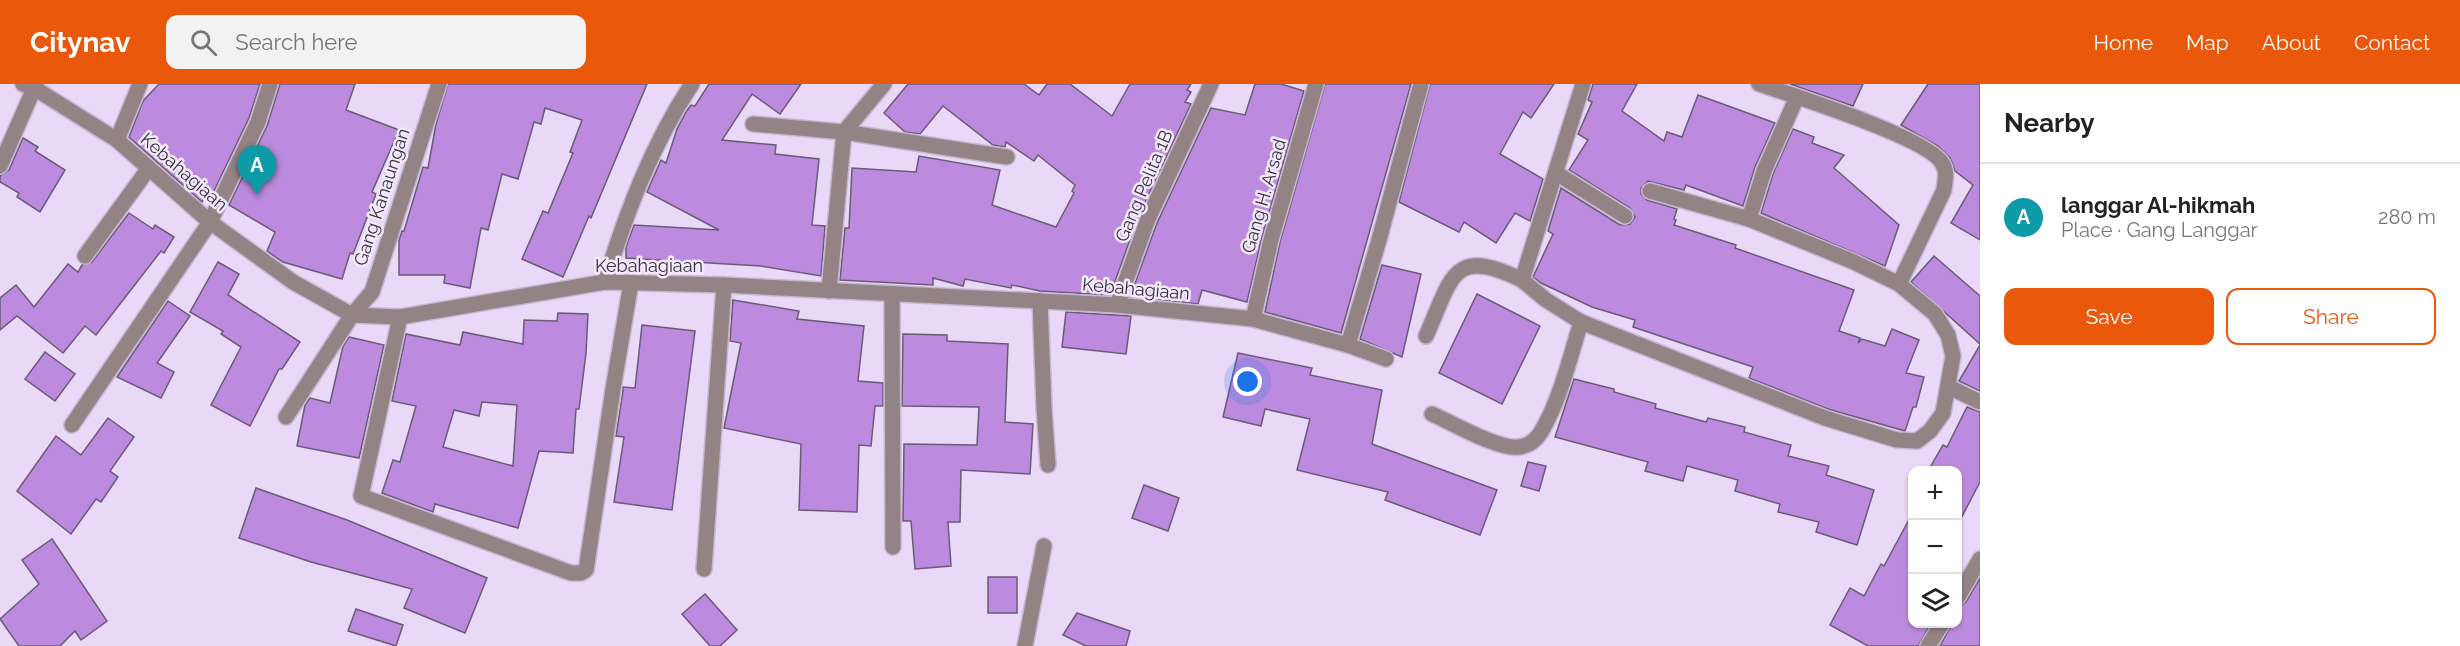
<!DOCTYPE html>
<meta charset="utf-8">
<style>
body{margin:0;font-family:Raleway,sans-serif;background:#f2f2f2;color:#222}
.controls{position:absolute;right:18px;bottom:18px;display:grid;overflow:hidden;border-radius:12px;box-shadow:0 2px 4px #0004}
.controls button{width:54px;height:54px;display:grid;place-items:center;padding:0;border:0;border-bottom:2px solid #e0e0e0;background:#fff;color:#222;font:30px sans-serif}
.you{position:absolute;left:1248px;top:298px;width:21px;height:21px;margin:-15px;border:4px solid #fff;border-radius:50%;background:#1a73e8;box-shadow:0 0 0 9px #1a73e833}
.badge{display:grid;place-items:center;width:39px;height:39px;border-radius:50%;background:#ea580c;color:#fff;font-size:20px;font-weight:700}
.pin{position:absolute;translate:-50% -50px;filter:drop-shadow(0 2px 3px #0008)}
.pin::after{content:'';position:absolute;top:32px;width:21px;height:18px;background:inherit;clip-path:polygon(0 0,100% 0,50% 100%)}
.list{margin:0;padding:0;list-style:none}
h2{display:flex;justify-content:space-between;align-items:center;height:78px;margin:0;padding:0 24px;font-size:26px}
h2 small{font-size:20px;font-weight:400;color:#767676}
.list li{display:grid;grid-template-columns:39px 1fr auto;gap:18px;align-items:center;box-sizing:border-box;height:108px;padding:0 24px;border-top:2px solid #e0e0e0}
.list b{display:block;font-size:22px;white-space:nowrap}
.list p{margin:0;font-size:20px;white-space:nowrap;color:#767676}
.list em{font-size:20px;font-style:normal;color:#767676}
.actions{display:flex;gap:12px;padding:18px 24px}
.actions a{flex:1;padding:14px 0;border:2px solid #ea580c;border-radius:12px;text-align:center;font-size:21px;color:#ea580c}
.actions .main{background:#ea580c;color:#fff}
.icon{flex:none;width:33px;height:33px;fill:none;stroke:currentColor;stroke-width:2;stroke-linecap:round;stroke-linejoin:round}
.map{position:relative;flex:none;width:1980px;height:562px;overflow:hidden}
header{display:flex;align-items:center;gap:36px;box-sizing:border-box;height:84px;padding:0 30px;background:#ea580c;color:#fff}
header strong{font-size:28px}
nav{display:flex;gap:33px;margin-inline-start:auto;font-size:21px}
.search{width:420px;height:54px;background:#f2f2f2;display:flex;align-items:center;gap:15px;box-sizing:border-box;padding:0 21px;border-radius:12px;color:#767676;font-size:22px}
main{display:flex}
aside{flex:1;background:#fff}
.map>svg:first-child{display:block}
.building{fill:#bc8bdf;stroke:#6a5a76;stroke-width:1.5;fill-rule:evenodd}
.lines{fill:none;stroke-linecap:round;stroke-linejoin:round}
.minor-casing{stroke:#c6b7d3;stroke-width:18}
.minor{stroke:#948384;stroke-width:15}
.labels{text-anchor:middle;stroke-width:5;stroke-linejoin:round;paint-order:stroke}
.street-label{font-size:18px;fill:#38313d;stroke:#f3e8fc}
</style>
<header>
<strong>Citynav</strong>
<div class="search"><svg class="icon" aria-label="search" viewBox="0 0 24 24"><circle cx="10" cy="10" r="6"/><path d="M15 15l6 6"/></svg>Search here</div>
<nav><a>Home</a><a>Map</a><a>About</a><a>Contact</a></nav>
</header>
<main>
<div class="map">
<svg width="1980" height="562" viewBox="0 0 1980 562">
<rect width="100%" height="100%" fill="#ead8f9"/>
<g class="building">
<path d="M 159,0 L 260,0 L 249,34 L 212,111 L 207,108 L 202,118 L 129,53 L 143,17 Z"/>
<path d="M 280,0 L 355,0 L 346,26 L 399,46 L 372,108 L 376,110 L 353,170 L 350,169 L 342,195 L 283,178 L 267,167 L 275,148 L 229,121 L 267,42 Z"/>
<path d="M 448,0 L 647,0 L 591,134 L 589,132 L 563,193 L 522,175 L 543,127 L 548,129 L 573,69 L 570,68 L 582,36 L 545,24 L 541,40 L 534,38 L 518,95 L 502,90 L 488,146 L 481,144 L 470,204 L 444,199 L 445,191 L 399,191 L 399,156 L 402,147 L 404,147 L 423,83 L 428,84 L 436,40 Z"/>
<path d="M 709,0 L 801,0 L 780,30 L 752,10 L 722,56 L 776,61 L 775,70 L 819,75 L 812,141 L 825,142 L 821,192 L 761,182 L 626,174 L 626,163 L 634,141 L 719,146 L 647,108 L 661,76 L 666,79 L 677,45 L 686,28 L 691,21 L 695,22 Z"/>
<path d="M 908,0 L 1024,0 L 1039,11 L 1047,0 L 1070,0 L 1112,32 L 1130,0 L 1191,0 L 1187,6 L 1191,8 L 1185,18 L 1191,20 L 1139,131 L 1110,211 L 1040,207 L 1012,201 L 1011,204 L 965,195 L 963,202 L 933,194 L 933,201 L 840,196 L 845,144 L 849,144 L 852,84 L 916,88 L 919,72 L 1000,86 L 992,121 L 1056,143 L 1074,109 L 1072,107 L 1075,101 L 1038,71 L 1034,77 L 1006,58 L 1005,63 L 993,61 L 943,22 L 920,50 L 905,48 L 884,29 Z"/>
<path d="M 1255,0 L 1281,0 L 1304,7 L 1262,153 L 1247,218 L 1202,206 L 1198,220 L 1148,214 L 1133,210 L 1133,213 L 1130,213 L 1157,139 L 1211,24 L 1245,31 Z"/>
<path d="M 1325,0 L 1411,0 L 1341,249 L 1265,228 L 1280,158 Z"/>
<path d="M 1430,0 L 1554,0 L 1531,34 L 1523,28 L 1500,70 L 1543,95 L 1530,137 L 1515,129 L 1496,159 L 1464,138 L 1459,148 L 1399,118 Z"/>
<path d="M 1593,0 L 1637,0 L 1622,27 L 1664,57 L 1667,48 L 1682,53 L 1698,11 L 1775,39 L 1755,83 L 1743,122 L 1686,101 L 1684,106 L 1648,97 L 1641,104 L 1641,110 L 1647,116 L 1677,125 L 1674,135 L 1676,136 L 1674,141 L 1736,161 L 1735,164 L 1854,206 L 1839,247 L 1860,254 L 1858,259 L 1862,255 L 1885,262 L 1892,245 L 1919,256 L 1906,289 L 1924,293 L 1916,323 L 1913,323 L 1905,347 L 1828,325 L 1749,294 L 1753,283 L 1633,243 L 1635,236 L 1592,223 L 1541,199 L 1533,193 L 1553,150 L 1548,147 L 1561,104 L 1620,141 L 1630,140 L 1635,133 L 1630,124 L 1569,86 L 1588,56 L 1578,50 L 1592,18 L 1588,16 Z"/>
<path d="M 1790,0 L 1863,0 L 1853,22 Z"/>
<path d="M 1928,0 L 1980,0 L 1980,156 L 1951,139 L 1973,101 L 1955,87 L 1950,74 L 1938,62 L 1901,41 Z"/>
<path d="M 1793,45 L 1814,53 L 1812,59 L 1844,71 L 1834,84 L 1899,141 L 1885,182 L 1761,129 L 1773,90 Z"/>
<path d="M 23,54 L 38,63 L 35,67 L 65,86 L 40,128 L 17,113 L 19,109 L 0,98 L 0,92 L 9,86 Z"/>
<path d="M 129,129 L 153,145 L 155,141 L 174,153 L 164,169 L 161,167 L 96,251 L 85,242 L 63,269 L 17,232 L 0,246 L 0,214 L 16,201 L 34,223 L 68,180 L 78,188 L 82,181 L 92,178 Z"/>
<path d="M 1934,172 L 1980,212 L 1980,260 L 1911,198 Z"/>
<path d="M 218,178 L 239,190 L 228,211 L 300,258 L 282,285 L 279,285 L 250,342 L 211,321 L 241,263 L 221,250 L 223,247 L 190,228 Z"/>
<path d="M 1382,181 L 1421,190 L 1402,273 L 1360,255 Z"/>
<path d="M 1477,210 L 1540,242 L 1502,320 L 1439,289 Z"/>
<path d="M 733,216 L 799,227 L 797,235 L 864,242 L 858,297 L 883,299 L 883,322 L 875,322 L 871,362 L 859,361 L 857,428 L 799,426 L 801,360 L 724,344 L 741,259 L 730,257 Z"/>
<path d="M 168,217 L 190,232 L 157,279 L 174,288 L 161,314 L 117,293 Z"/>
<path d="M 1066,228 L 1131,232 L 1126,270 L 1062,263 Z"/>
<path d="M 558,229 L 588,230 L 586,269 L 579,325 L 576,325 L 573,369 L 539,367 L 518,444 L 435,420 L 433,428 L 382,409 L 393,376 L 400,378 L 416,322 L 392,317 L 406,250 L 460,261 L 463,248 L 523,260 L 524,236 L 557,237 ZM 482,318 L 517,321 L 513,382 L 443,363 L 454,326 L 479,332 Z"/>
<path d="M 642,241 L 695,247 L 672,426 L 614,418 L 624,353 L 616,352 L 623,307 L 623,303 L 635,304 Z"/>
<path d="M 903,250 L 947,251 L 947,257 L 1008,260 L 1005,338 L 1033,340 L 1030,390 L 961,386 L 960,438 L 948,438 L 951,482 L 915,485 L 911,437 L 903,437 L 904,360 L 977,361 L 979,323 L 902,322 Z"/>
<path d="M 349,253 L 384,261 L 359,374 L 297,362 L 305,321 L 310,314 L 330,319 L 343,262 Z"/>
<path d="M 1980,261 L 1980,307 L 1959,297 Z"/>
<path d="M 45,268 L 75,290 L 55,317 L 25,295 Z"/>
<path d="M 1238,269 L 1312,284 L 1310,291 L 1382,306 L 1372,360 L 1497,406 L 1480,451 L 1385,416 L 1388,408 L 1297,386 L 1310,335 L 1265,325 L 1261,342 L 1223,333 Z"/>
<path d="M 1574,295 L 1614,305 L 1614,308 L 1656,320 L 1655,324 L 1706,338 L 1708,334 L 1745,343 L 1744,348 L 1791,361 L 1788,372 L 1829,382 L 1826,391 L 1874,406 L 1857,461 L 1816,448 L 1819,438 L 1778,428 L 1780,420 L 1735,407 L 1738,396 L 1687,382 L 1683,397 L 1645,387 L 1648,378 L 1555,353 Z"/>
<path d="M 1967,323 L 1980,328 L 1980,398 L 1958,440 L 1958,387 L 1928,387 L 1943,361 L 1947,363 Z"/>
<path d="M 108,334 L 134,353 L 110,387 L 118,393 L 101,418 L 96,415 L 71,450 L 17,407 L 56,352 L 81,371 Z"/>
<path d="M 1528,378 L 1546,382 L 1539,407 L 1521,402 Z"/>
<path d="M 1144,401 L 1179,414 L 1168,447 L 1132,434 Z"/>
<path d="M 256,404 L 347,436 L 487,494 L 465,549 L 404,524 L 412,505 L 311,478 L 239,454 Z"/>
<path d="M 1912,430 L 1912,540 L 1931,540 L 1918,562 L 1868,562 L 1830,541 L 1850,504 L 1864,512 L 1881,480 L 1884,482 Z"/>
<path d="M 52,455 L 107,537 L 81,556 L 75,547 L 60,562 L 19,562 L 0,535 L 39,500 L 22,476 Z"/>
<rect x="988" y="493" width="29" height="36"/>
<path d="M 1980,494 L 1980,562 L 1940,562 L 1952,540 L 1958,540 L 1958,523 L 1966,518 Z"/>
<path d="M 705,510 L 737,546 L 720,562 L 710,562 L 682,530 Z"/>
<path d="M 356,525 L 403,541 L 396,562 L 348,547 Z"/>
<path d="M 1077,529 L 1130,547 L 1126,562 L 1086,562 L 1063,551 Z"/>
</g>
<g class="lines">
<defs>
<g id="minor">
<path d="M 23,0 L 34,4 L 117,56 L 210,138 L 293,198 L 352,231 L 400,233 L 605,198 L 724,201 L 1117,221 L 1253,235 L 1348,261 L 1386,275"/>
<path d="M 1583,0 L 1522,196 L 1546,216 L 1581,238 L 1825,334 L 1897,356 L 1917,357 L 1930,347 L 1943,329 L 1953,272 L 1948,251 L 1935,230 L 1899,200 L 1854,178 L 1749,135 L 1650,107"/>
<path d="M 1759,0 C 1792,11 1928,54 1942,79 C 1948,88 1945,96 1944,106 L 1899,200"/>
<path d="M 753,40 L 844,48 L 1007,73"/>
<path d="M 117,56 L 140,0"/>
<path d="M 0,82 L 36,0"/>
<path d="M 1556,89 L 1625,132"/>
<path d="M 1749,135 L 1764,87 L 1797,13"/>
<path d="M 85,172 L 149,84"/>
<path d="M 605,198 C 626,129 652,60 692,0"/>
<path d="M 829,207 L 844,48 L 884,0"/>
<path d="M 892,210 L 893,463"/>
<path d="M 1040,217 L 1044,324 L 1048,381"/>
<path d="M 1117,221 L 1148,135 L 1211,0"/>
<path d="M 400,233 L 361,412 L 571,489 L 581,489 L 586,486 L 587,480 L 613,305 L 631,199"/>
<path d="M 1253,235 L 1271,156 L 1316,0"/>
<path d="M 1426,252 C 1452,195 1451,161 1522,196"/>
<path d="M 1348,261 L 1379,156 L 1421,0"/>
<path d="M 1949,303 L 1980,318"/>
<path d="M 1432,330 C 1452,339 1499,366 1519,363 C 1528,362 1536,356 1541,348 C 1560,317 1570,273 1581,238"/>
<path d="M 286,333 L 352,231 L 372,208 L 439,0"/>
<path d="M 72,341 L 210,138 L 258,38 L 270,0"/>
<path d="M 704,485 L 724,201"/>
<path d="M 1958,513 L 1980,475"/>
<path d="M 1025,562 L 1044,462"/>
<path d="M 1928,562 L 1942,540"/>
</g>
</defs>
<use href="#minor" class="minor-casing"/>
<use href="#minor" class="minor"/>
</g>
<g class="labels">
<g class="street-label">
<text transform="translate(184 88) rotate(41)" y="6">Kebahagiaan</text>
<text transform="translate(1144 102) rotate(-67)" y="6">Gang Pelita 1B</text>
<text transform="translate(1264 112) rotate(-74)" y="6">Gang H. Arsad</text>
<text transform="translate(382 113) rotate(-72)" y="6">Gang Kanaungan</text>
<text x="649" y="188">Kebahagiaan</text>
<text transform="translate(1136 205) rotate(5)" y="6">Kebahagiaan</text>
</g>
</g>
</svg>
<div class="controls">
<button>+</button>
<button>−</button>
<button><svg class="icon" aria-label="layers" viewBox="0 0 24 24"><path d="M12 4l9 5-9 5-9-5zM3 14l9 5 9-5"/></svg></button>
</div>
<div class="you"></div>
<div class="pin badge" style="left:257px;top:111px;background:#0f9aa8">A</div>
</div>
<aside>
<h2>Nearby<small></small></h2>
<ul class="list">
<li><span class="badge" style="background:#0f9aa8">A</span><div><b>langgar Al-hikmah</b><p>Place · Gang Langgar</p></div><em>280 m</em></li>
</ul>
<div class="actions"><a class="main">Save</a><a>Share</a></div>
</aside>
</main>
